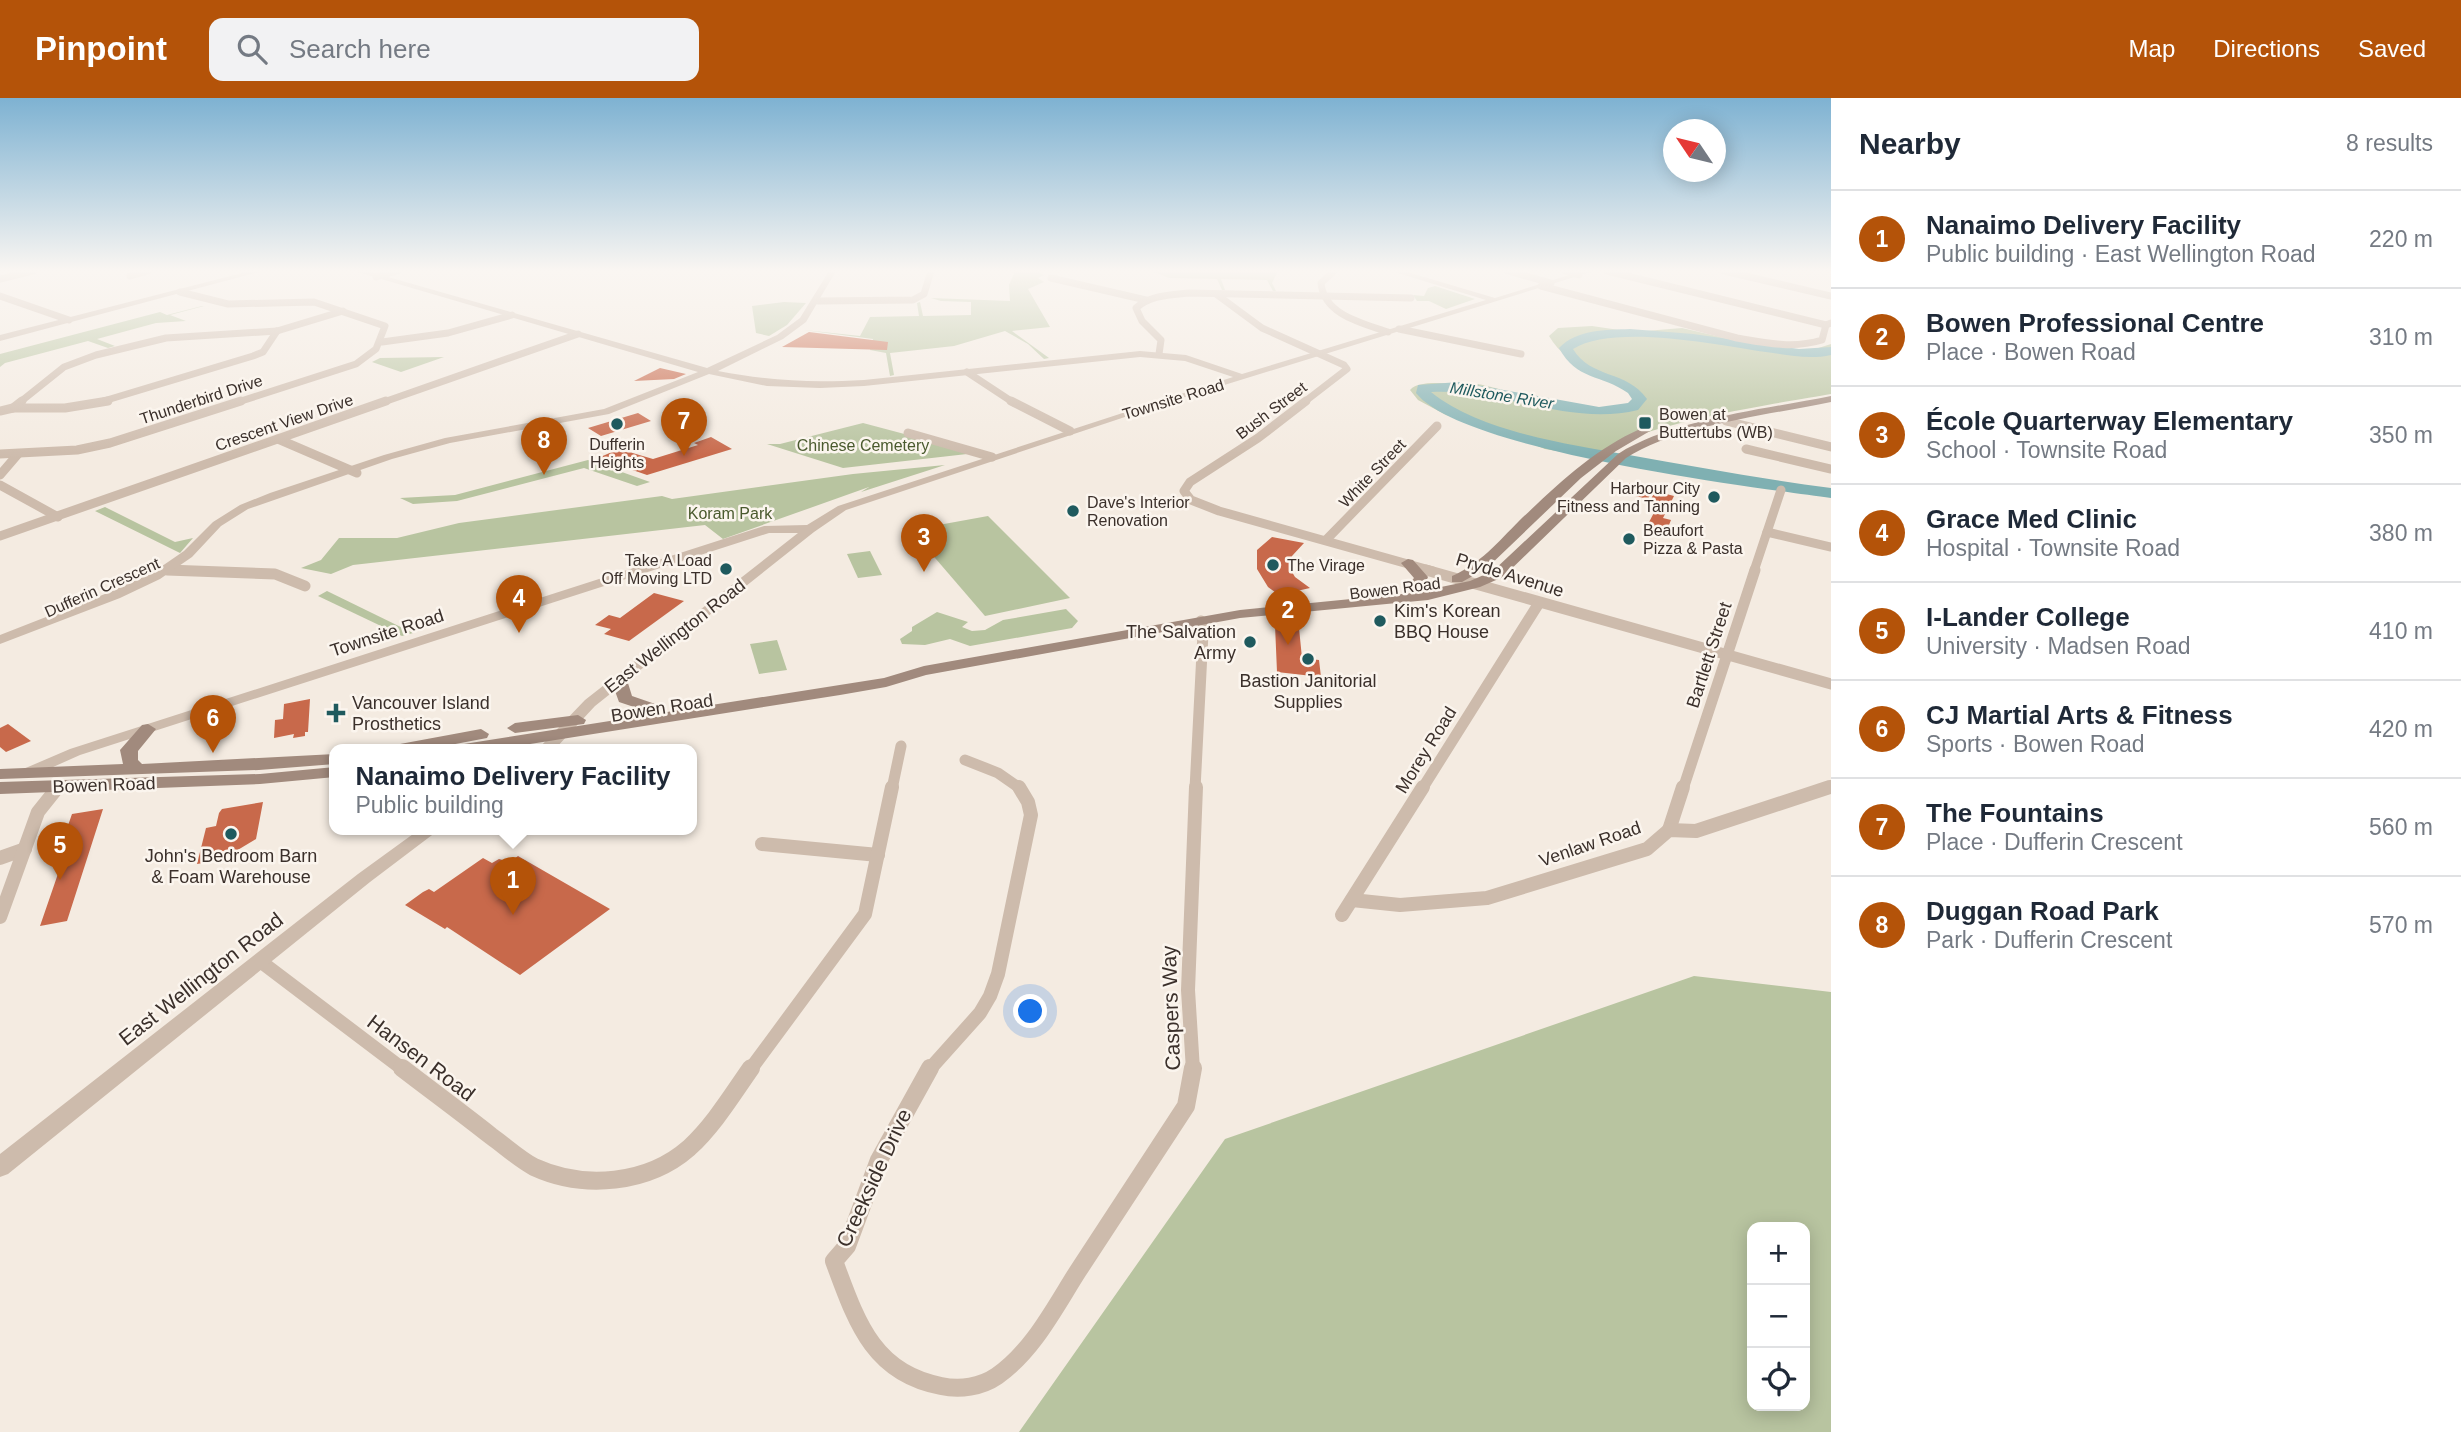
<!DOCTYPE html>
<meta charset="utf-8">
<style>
body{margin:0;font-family:Arial,sans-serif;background:#f2f2f3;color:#1f2937}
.controls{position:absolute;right:21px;bottom:21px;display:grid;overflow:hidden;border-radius:14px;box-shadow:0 4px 18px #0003}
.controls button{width:63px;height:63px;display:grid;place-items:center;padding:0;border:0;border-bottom:2px solid #e0e1e3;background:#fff;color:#1f2937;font:35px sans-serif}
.compass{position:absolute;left:1663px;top:21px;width:63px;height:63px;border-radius:50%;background:#fff;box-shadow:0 4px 18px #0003;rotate:305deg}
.you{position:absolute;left:1031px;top:914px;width:24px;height:24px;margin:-18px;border:5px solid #fff;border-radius:50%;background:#1a73e8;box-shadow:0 0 0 10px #1a73e833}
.badge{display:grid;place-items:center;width:46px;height:46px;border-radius:50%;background:#b45309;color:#fff;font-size:23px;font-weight:700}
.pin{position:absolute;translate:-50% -58px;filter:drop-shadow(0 2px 4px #0008)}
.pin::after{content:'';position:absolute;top:37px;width:24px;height:21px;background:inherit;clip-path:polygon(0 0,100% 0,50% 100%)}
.popup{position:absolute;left:329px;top:646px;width:368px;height:91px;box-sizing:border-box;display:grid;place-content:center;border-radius:14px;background:#fff;filter:drop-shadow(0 2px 5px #0005);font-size:23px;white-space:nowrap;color:#747a83}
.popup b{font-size:26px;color:#1f2937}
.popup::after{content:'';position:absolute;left:50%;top:100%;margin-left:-14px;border:14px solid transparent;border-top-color:#fff}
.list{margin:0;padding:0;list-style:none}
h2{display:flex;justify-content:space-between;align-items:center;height:91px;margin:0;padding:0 28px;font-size:30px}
h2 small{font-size:23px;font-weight:400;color:#747a83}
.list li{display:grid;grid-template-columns:46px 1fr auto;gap:21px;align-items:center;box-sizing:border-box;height:98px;padding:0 28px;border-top:2px solid #e0e1e3}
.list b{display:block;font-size:26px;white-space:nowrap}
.list p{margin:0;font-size:23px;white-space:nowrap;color:#747a83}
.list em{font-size:23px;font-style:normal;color:#747a83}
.icon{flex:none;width:38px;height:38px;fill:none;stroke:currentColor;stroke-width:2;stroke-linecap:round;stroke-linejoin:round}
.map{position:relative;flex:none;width:1831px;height:1334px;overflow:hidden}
header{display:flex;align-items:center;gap:42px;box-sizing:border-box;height:98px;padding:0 35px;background:#b45309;color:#fff}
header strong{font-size:33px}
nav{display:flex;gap:38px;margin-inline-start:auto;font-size:24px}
.search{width:490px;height:63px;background:#f2f2f3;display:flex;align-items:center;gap:18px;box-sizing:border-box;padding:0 24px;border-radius:14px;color:#747a83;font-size:26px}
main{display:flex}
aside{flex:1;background:#fff}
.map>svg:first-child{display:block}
.green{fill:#b8c4a0;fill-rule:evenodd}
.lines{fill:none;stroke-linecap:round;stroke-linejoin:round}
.river{fill:#7fb0b2;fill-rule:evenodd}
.building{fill:#c8694b}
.minor-far4{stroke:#cdbbac;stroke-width:7}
.minor-far3{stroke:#cdbbac;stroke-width:9}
.minor-far2{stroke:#cdbbac;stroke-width:11}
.minor-far1{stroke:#cdbbac;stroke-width:14}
.minor{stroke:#cdbbac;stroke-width:18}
.tertiary{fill:#cdbbac;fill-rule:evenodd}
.secondary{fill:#a18a7d;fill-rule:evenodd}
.poi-dot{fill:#1f5a5e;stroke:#fbf5ee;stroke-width:2.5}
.labels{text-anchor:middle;stroke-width:5;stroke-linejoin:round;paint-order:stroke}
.far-water-label{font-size:16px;font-style:italic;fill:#1f5a5e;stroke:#fbf5ee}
.far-street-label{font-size:16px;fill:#3b302b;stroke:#fbf5ee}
.far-poi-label{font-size:16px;fill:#3b302b;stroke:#fbf5ee;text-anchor:start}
.far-park-label{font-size:16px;fill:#4a5a2e;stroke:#fbf5ee}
.street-label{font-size:18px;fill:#3b302b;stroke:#fbf5ee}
.poi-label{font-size:18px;fill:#3b302b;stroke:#fbf5ee;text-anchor:start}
.near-street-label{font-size:21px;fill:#3b302b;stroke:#fbf5ee}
</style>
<header>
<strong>Pinpoint</strong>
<div class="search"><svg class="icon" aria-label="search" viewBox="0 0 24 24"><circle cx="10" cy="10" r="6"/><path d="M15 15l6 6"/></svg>Search here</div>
<nav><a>Map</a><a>Directions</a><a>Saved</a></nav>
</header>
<main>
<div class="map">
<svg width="1831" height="1334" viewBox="0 0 1831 1334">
<rect width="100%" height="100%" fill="#f4ebe1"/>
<g class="green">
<path d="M 1015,173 L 1036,173 L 1044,177 L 1038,180 L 1044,184 L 1028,191 L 1050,229 L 1012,233 L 1049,260 L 1044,261 L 1028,246 L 1005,233 L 954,248 L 890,255 L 894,277 L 890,278 L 886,255 L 870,252 L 873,241 L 804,232 L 860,238 L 870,219 L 919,218 L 917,205 L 920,204 L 923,218 L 971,217 L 971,204 L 941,203 L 931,200 L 1010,203 L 1009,187 Z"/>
<path d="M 1152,173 L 1278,173 L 1272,185 L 1276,193 L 1273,193 L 1267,182 L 1221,181 L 1225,192 L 1222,192 L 1217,181 L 1169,180 Z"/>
<path d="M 1435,188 L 1475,201 L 1446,211 L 1429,203 L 1417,203 L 1413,197 L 1424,198 L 1428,190 Z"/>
<path d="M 784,204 L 806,205 L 787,227 L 769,238 L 756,235 L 752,208 Z"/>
<path d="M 202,208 L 204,208 L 170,217 L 186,223 L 156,225 L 97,241 L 115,248 L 108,250 L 88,243 L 5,265 L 0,269 L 0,256 L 160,214 L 167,217 Z"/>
<path d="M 1592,228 L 1633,234 L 1682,230 L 1747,245 L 1809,253 L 1831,246 L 1831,296 C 1787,304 1622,327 1599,360 L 1545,351 L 1501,333 L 1446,317 L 1418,302 L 1410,292 C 1415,285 1430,285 1440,285 C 1454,286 1469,284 1483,287 C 1521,296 1607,326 1641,301 L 1639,298 C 1608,280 1569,272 1549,238 L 1558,230 Z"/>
<path d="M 444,259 L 401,274 L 372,264 L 380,260 Z"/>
<path d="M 863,325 L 976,355 L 843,370 L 767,346 L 780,346 Z"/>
<path d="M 588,362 L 650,384 L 637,388 L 584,370 L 457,403 L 413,406 L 400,400 L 455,397 Z"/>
<path d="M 945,367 L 861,394 L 869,389 L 723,441 L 705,427 L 353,467 L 331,476 L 301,470 L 321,462 L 339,440 L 397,440 L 459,425 L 662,398 L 672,401 L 853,376 Z"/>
<path d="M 105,409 L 175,444 L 193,440 L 180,455 L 95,413 Z"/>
<path d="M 988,418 L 1070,500 L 985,518 L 911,432 Z"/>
<path d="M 870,453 L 882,477 L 858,480 L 847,456 Z"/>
<path d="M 327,493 L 413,535 L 402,538 L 318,498 Z"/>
<path d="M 1066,511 L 1078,523 L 1072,530 L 970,548 L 950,541 L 925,547 L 902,546 L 900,541 L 912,533 L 912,529 L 937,514 L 968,524 L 962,529 L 972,533 L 985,532 L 1003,522 Z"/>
<path d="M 777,542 L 787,572 L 759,576 L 750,546 Z"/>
<path d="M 1694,878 L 1831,894 L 1831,1334 L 1019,1334 L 1225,1041 ZM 1805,1129 L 1805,1308 L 1752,1308 L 1752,1129 Z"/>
</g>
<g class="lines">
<path class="river" d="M 1630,231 L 1693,236 L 1799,251 L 1831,249 L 1831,257 C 1809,262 1788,257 1766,254 C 1719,247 1613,225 1573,251 C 1591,281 1627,272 1647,301 L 1638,312 C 1570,329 1500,290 1431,294 C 1480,334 1568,346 1629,357 C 1696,369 1763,381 1831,390 L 1831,400 C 1750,389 1462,353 1416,295 L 1418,287 L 1459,284 L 1599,309 L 1628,305 L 1632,301 L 1628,295 C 1601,276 1577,283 1559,250 C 1577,231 1606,232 1630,231 Z"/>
</g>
<g class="building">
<path d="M 809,234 L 888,244 L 887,252 L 782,249 Z"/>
<path d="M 660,270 L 686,276 L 674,281 L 634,283 Z"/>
<path d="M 638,315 L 651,323 L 601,338 L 588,330 Z"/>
<path d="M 711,339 L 732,351 L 647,377 L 598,360 L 619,351 L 653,361 L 698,347 L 694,345 Z"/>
<path d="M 1629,385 L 1654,390 L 1648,401 L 1623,395 Z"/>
<path d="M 1655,393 L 1674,398 L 1663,420 L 1671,422 L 1667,432 L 1647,428 L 1658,407 L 1649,405 Z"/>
<path d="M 1272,439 L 1304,445 L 1292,458 L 1289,469 L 1295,479 L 1310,490 L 1279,497 L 1268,489 L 1257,471 L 1257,452 Z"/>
<path d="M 654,495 L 684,503 L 629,543 L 604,536 L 611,531 L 595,527 L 609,517 L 620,520 Z"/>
<path d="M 1275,527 L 1299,530 L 1302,560 L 1319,562 L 1321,579 L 1277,574 Z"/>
<path d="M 310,601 L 308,634 L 305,634 L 305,638 L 293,640 L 294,636 L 274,640 L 275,622 L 283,621 L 284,606 Z"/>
<path d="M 8,626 L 31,643 L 6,654 L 0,649 L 0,630 Z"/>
<path d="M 263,704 L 256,741 L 221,762 L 197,766 L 206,730 L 216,728 L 219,715 L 222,711 Z"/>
<path d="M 103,711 L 67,823 L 40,828 L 71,738 L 64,739 L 72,716 Z"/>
<path d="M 518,758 L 610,811 L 520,877 L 447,829 L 445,831 L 405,807 L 423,794 L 429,791 L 434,794 L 483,760 L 492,765 L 499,761 L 510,764 Z"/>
</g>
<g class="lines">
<g class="minor-far4">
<path d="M 1334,173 L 1321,185 C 1324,217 1362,225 1388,234"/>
<path d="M 1508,173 L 1551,185"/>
<path d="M 1565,173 L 1579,177"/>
<path d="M 1607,173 L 1826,227"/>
<path d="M 1724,173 L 1831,198"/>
<path d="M 130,178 L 148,173"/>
<path d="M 376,179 L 397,173"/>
<path d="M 1051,180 L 1146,202"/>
<path d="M 0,181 L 33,173"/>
<path d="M 1541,188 L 1737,240 C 1766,245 1793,251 1822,242 L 1826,227 L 1831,225"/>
<path d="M 180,194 L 228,206 L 314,204 L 385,228 L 376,251 L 356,266 L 235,305"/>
<path d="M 1216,196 L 1262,230 L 1344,267 L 1347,271 L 1303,305"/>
<path d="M 0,198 L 69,222"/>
<path d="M 818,203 L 913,202 L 924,196 L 931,173"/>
<path d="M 1399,231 L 1521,256"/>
<path d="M 382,244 L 448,235 L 512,217"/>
<path d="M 1159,256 L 1161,242 L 1142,223 L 1136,210 C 1151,197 1170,197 1189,195 L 1411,200"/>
<path d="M 967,274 L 1014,305"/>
<path d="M 19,305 L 64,269 L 96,257 L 166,240 L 277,233 L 343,213"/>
<path d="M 97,305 L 253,258 L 263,254 L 277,233"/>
<path d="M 381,305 L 578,236"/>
</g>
<g class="minor-far3">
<path d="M 1011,303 L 1070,333"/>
<path d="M 1306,303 L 1258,340 L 1190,384 L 1184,393 L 1191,402 L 1219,413 L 1433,473"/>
<path d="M 13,310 L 65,310 L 108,303"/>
<path d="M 0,313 L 13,310 L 22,303"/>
<path d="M 1726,323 L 1831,349"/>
<path d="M 908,335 L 992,359"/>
<path d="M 278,341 L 357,375"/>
<path d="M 1746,351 L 1831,371"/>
<path d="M 0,356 L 77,352 L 110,345 L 241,303"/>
<path d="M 0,377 L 18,356"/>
<path d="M 0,387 L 58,419"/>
<path d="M 1767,434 L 1831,449"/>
<path d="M 0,438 L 386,303"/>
<path d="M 1326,442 L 1437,328"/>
<path d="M 167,472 L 204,473"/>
<path d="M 1754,473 L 1781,392"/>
</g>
<g class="minor-far2">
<path d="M 167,472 L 275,476 L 305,488"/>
<path d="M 1426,472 L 1831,586"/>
<path d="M 965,662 L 998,675 L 1021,691"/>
<path d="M 57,691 L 59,688"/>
<path d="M 892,691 L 901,648"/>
<path d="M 1195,691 L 1203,535 L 1201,523"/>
<path d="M 1422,691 L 1539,505"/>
<path d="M 1683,691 L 1755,472"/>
<path d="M 1825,691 L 1831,689"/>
</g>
<g class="minor-far1">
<path d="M 1669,732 L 1683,689"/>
<path d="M 762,746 L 878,757"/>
<path d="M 0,760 L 25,751"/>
<path d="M 1352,802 L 1400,807 L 1487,800 L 1647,751 L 1669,732 L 1696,733 L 1830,689"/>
<path d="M 1342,817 L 1423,689"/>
<path d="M 0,819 L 38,714 L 58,689"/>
<path d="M 260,863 L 404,972"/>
<path d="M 750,972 L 865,816 L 892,689"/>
<path d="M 929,972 L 980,915 L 990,898 L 998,876 L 1031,717 L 1028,704 L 1019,689"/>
<path d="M 1193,972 L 1188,892 L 1196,689"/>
</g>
<g class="minor">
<path d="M 402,970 C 432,993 462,1015 491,1038 C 505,1048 519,1061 534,1069 C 584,1092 648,1086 689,1050 C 714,1027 732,997 751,970"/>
<path d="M 930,970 L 879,1062 L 847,1148 L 834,1163 C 856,1222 872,1275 941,1288 C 960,1292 981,1289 997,1278 C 1033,1253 1055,1209 1078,1173 C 1114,1118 1150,1063 1186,1008 L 1193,970"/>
</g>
<g class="tertiary">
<path d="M 250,173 L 263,173 L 0,243 L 0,237 Z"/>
<path d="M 354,173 L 367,173 L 707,270 L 777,237 L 800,220 L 829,173 L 836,173 L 806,224 L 783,241 L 718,273 C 771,283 810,285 864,282 L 1140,253 L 1186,257 L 1242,276 L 1486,202 L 1391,173 L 1404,173 L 1495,200 L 1582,173 L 1594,173 L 1179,301 L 846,412 L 814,434 L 595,608 L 555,651 L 538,651 L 585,602 L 798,435 L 769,435 L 80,657 L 33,678 L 21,678 L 19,675 L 21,672 L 70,651 L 764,428 L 807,427 L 838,408 L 1233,279 L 1185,263 L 1140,259 L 864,288 L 820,290 L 767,288 L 709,276 L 609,316 L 450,345 L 392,361 L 248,411 L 221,428 L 192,459 L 160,481 L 120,500 L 0,546 L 0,537 L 110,494 L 152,475 L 184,453 L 213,424 L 240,407 L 270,395 L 384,357 L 445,340 L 604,311 L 698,274 Z"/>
<path d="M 420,731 L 440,731 L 370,784 L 8,1076 L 0,1079 L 0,1056 L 358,776 Z"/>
</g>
<g class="secondary">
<path d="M 1831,298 L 1831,304 C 1769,317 1678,327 1626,360 L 1503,479 L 1480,489 L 1428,502 L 1240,520 L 926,577 L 886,589 L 840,597 L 498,651 L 456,651 L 464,646 L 884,580 L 924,568 L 1240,512 L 1412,495 L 1405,491 L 1414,480 L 1401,465 L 1408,461 L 1413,462 L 1428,479 L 1424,488 L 1412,495 L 1470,483 L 1493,473 L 1618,356 C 1672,321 1767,311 1831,298 Z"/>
<path d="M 1640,331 L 1650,333 L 1616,353 L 1581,380 L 1487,470 L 1462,484 L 1452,484 L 1452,478 C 1480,466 1498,444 1519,423 C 1556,388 1593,352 1640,331 Z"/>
<path d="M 619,577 L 627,582 L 632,598 L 661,608 L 663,611 L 661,614 L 655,616 L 619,604 L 611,582 Z"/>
<path d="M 578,617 L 586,622 L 584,626 L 515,635 L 507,630 L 515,625 Z"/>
<path d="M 148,626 L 156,631 L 138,653 L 138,662 L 142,666 L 335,656 L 335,666 L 259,672 L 0,681 L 0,671 L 123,666 L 120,652 L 142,627 Z"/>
<path d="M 481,631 L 489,636 L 487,640 L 429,651 L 392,651 L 400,646 Z"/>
<path d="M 335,669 L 335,679 L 260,686 L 0,696 L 0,684 L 260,676 Z"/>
</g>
</g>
<linearGradient id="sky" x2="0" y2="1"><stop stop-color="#7eb2d2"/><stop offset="0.48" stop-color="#faf6f2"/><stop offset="1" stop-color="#faf6f2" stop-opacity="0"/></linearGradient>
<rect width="1831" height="360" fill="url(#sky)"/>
<g class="poi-dot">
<rect x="1638" y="318" width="14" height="14" rx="3.5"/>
<circle cx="617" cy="326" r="7"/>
<circle cx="1714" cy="399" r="7"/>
<circle cx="1073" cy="413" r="7"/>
<circle cx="1629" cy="441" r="7"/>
<circle cx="1273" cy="467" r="7"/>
<circle cx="726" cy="471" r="7"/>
<circle cx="1380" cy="523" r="7"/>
<circle cx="1250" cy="544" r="7"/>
<circle cx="1308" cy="561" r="7"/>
<path d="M332.5 604.5h7v7h7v7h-7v7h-7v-7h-7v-7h7z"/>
<circle cx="231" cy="736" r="7"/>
</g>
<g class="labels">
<g class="far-water-label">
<text transform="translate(1502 297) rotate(9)" y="6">Millstone River</text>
</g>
<g class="far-street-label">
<text transform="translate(201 301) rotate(-18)" y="6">Thunderbird Drive</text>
<text transform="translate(1173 301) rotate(-17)" y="6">Townsite Road</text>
<text transform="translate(1271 312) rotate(-37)" y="6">Bush Street</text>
<text transform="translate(284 324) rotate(-19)" y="6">Crescent View Drive</text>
<text transform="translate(1372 375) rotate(-46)" y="6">White Street</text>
<text transform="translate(102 489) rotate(-24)" y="6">Dufferin Crescent</text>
<text transform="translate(1395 490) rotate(-7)" y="6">Bowen Road</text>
</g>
<g class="far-poi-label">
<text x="1659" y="322">Bowen at<tspan x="1659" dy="18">Buttertubs (WB)</tspan></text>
<text x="617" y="352" text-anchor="middle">Dufferin<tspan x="617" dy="18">Heights</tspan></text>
<text x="1700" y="396" text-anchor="end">Harbour City<tspan x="1700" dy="18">Fitness and Tanning</tspan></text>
<text x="1087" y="410">Dave's Interior<tspan x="1087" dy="18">Renovation</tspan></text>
<text x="1643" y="438">Beaufort<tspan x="1643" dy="18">Pizza &amp; Pasta</tspan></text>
<text x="712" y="468" text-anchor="end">Take A Load<tspan x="712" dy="18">Off Moving LTD</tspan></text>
<text x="1287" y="473">The Virage</text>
</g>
<g class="far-park-label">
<text x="863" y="353">Chinese Cemetery</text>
<text x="730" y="421">Koram Park</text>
</g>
<g class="street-label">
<text transform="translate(1510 477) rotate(17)" y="6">Pryde Avenue</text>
<text transform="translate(387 535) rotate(-18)" y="6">Townsite Road</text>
<text transform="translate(675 538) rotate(-38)" y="6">East Wellington Road</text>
<text transform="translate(1709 557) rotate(-72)" y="6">Bartlett Street</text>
<text transform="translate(662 610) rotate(-9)" y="6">Bowen Road</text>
<text transform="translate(1426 652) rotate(-58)" y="6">Morey Road</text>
<text transform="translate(104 687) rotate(-2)" y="6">Bowen Road</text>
<text transform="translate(1590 746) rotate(-19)" y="6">Venlaw Road</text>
</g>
<g class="poi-label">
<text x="1394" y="519">Kim's Korean<tspan x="1394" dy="21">BBQ House</tspan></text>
<text x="1236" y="540" text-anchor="end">The Salvation<tspan x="1236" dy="21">Army</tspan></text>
<text x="1308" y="589" text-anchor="middle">Bastion Janitorial<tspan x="1308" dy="21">Supplies</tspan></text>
<text x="352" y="611">Vancouver Island<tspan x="352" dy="21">Prosthetics</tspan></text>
<text x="231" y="764" text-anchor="middle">John's Bedroom Barn<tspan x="231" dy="21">&amp; Foam Warehouse</tspan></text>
</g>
<g class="near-street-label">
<text transform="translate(201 881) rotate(-38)" y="7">East Wellington Road</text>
<text transform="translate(1171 910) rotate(-92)" y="7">Caspers Way</text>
<text transform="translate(421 960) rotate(37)" y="7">Hansen Road</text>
<text transform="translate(874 1080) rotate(-65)" y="7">Creekside Drive</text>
</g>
</g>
</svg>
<div class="controls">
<button>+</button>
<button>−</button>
<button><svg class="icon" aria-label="locate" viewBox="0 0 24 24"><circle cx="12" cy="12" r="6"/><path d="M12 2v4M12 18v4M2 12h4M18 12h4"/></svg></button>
</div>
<svg class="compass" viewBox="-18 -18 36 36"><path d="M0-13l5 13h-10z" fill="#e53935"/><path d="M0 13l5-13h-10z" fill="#747a83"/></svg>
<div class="you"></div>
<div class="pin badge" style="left:513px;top:817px">1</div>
<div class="popup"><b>Nanaimo Delivery Facility</b>Public building</div>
<div class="pin badge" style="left:1288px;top:547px">2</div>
<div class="pin badge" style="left:924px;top:474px">3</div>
<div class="pin badge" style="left:519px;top:535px">4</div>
<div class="pin badge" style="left:60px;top:782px">5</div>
<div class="pin badge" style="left:213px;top:655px">6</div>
<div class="pin badge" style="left:684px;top:358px">7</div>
<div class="pin badge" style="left:544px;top:377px">8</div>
</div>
<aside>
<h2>Nearby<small>8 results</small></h2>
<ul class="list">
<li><span class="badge">1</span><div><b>Nanaimo Delivery Facility</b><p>Public building · East Wellington Road</p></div><em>220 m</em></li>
<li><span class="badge">2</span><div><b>Bowen Professional Centre</b><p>Place · Bowen Road</p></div><em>310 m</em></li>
<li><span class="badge">3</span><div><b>École Quarterway Elementary</b><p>School · Townsite Road</p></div><em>350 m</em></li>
<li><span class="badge">4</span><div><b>Grace Med Clinic</b><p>Hospital · Townsite Road</p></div><em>380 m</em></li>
<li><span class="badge">5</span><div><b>I-Lander College</b><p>University · Madsen Road</p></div><em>410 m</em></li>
<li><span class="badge">6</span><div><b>CJ Martial Arts &amp; Fitness</b><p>Sports · Bowen Road</p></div><em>420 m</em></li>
<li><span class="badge">7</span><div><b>The Fountains</b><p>Place · Dufferin Crescent</p></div><em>560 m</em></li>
<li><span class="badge">8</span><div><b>Duggan Road Park</b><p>Park · Dufferin Crescent</p></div><em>570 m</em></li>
</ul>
</aside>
</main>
